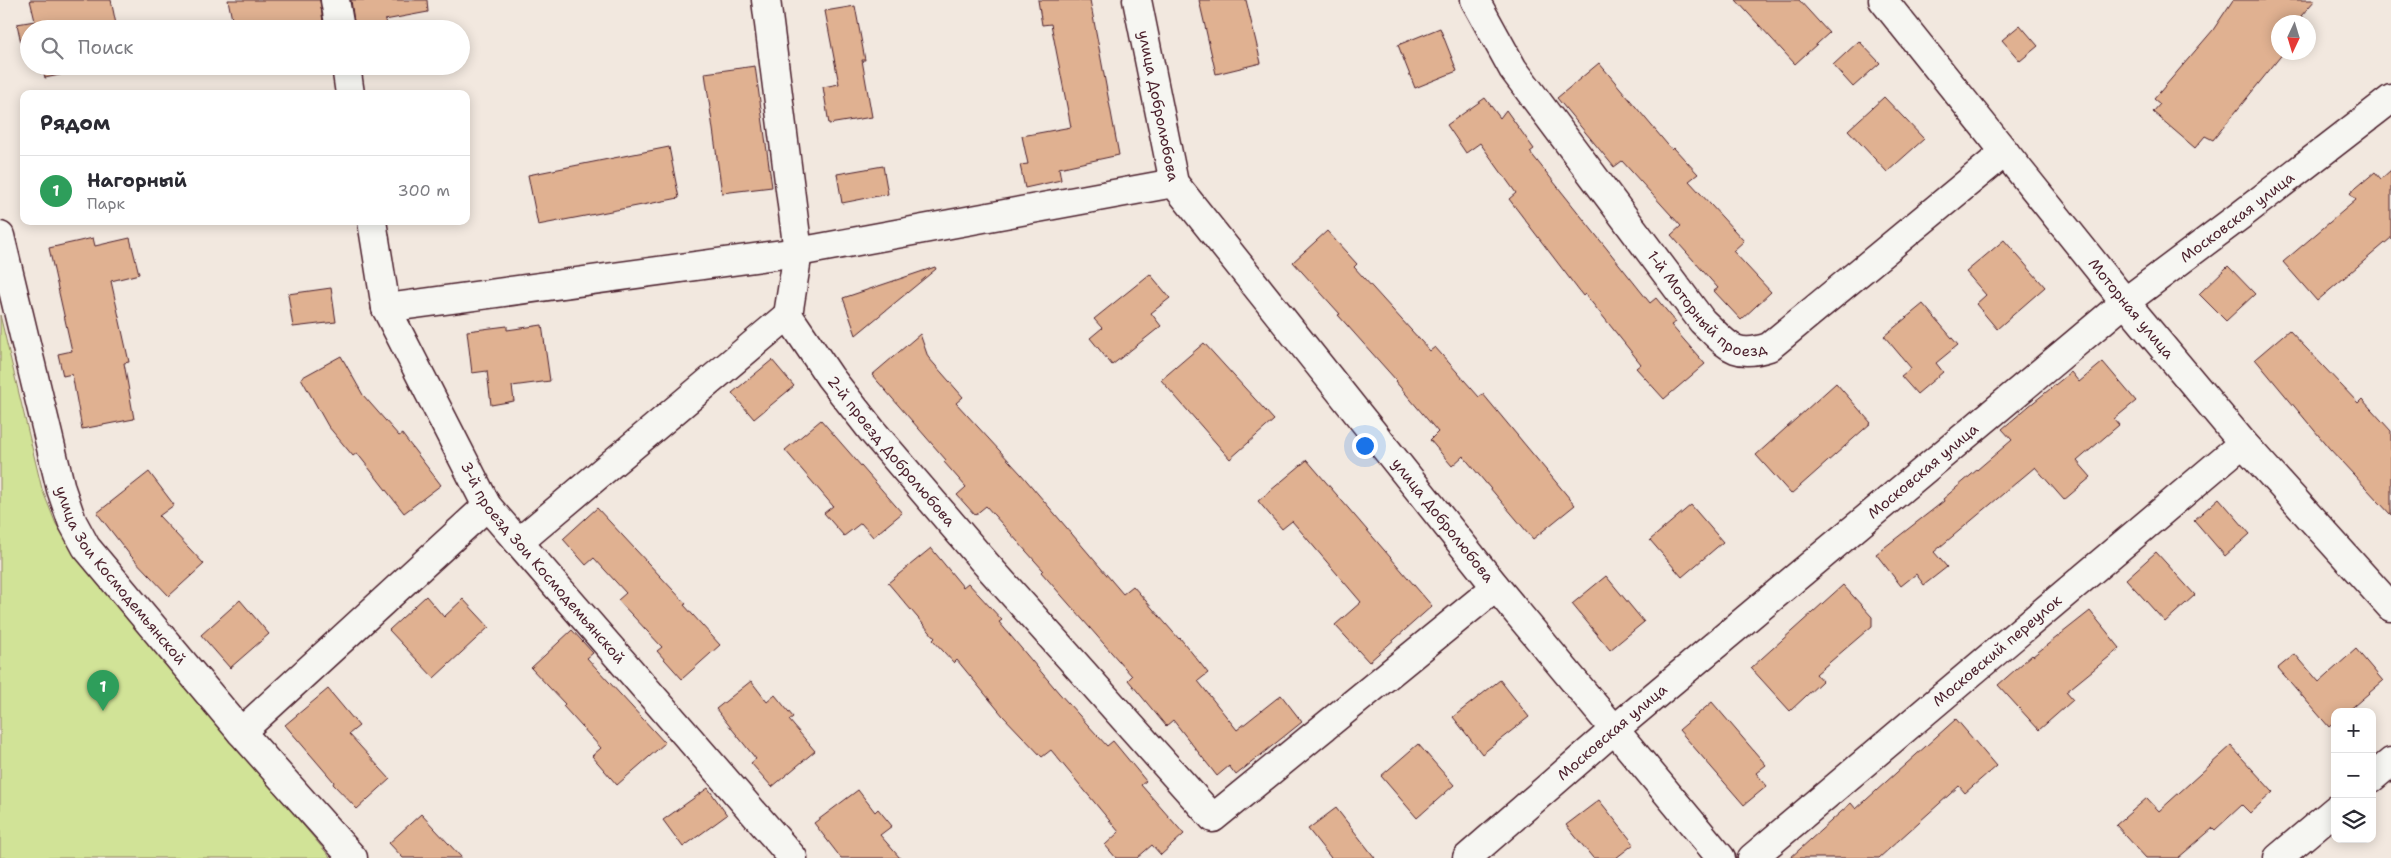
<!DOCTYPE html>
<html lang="ru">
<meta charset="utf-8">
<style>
body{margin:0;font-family:"Shantell Sans",sans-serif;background:#f2f2f3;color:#2b2b33}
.controls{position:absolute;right:15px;bottom:15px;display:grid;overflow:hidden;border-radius:10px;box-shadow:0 2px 12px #0003}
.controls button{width:45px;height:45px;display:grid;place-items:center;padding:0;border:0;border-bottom:1px solid #e1e1e2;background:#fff;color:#2b2b33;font:25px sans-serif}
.compass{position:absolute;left:2271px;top:15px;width:45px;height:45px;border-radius:50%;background:#fff;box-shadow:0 2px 12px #0003;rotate:184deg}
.you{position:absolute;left:1364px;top:445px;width:18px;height:18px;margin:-12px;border:4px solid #fff;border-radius:50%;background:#1a73e8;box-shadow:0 0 0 8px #1a73e833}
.badge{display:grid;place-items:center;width:32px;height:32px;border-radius:50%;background:#c8321e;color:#fff;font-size:16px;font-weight:700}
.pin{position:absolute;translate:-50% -41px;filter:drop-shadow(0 1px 2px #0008)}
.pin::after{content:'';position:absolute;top:26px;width:18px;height:15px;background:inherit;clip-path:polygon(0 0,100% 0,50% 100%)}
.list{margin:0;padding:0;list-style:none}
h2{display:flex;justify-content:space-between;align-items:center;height:65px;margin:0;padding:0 20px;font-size:21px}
h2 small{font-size:16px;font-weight:400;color:#7c7c81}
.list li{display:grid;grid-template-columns:32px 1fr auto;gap:15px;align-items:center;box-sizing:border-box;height:70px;padding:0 20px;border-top:1px solid #e1e1e2}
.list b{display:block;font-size:19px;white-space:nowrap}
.list p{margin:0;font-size:16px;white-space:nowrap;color:#7c7c81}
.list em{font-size:16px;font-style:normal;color:#7c7c81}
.icon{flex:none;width:28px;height:28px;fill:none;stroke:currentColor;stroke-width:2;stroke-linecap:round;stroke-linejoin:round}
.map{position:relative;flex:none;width:2391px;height:858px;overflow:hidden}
.search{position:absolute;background:#fff;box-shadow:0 2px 12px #0003;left:20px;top:20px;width:450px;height:55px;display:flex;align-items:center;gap:12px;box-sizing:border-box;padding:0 18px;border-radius:28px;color:#7c7c81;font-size:19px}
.panel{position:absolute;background:#fff;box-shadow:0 2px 12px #0003;left:20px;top:90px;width:450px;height:135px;border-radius:10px}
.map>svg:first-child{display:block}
.green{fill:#d1e397;stroke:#8e8161}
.building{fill:#e0b191;stroke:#4a1f2b}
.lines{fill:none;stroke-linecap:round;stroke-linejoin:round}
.street-casing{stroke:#4a1f2b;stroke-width:31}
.street{stroke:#f6f6f2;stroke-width:28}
.labels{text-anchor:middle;stroke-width:4;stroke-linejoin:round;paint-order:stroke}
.street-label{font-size:15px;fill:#4a1f2b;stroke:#f6f6f2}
</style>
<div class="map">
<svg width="2391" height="858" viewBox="0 0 2391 858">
<rect width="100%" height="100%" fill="#f2e8df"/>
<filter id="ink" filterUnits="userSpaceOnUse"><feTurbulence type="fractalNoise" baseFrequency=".02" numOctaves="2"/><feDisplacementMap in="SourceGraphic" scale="10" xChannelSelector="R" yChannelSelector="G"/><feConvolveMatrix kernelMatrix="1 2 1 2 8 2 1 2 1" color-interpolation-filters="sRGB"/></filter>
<g filter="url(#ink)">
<path class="green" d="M 0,315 L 42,489 L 56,524 L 82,564 L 331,858 L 0,858 Z"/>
<g class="building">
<path d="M 30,0 L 111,0 L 117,29 L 29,29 L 29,51 L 23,52 L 17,24 L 35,21 Z"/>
<path d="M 228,0 L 320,0 L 324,29 L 234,29 Z"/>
<path d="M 351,0 L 427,0 L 428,12 L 385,20 L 387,29 L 355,29 Z"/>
<path d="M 1038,0 L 1090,0 L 1119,155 L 1059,168 L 1061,180 L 1025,188 L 1020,165 L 1028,164 L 1022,136 L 1071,127 L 1051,24 L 1042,25 Z"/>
<path d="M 1199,0 L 1246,0 L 1261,63 L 1216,74 Z"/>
<path d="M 1736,0 L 1799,0 L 1829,33 L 1795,64 Z"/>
<path d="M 2233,0 L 2315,0 L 2301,16 L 2308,22 L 2278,22 L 2278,52 L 2284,52 L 2213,140 L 2205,136 L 2195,148 L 2153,112 L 2160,104 L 2154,99 L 2213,30 Z"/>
<path d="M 855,6 L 865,60 L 862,60 L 872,117 L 829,124 L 823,87 L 839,84 L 825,11 Z"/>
<path d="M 2020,25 L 2038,46 L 2020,61 L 2002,40 Z"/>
<path d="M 1440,28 L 1457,71 L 1415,88 L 1398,45 Z"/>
<path d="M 1859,41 L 1880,63 L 1853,87 L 1833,65 Z"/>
<path d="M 1599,63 L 1672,150 L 1674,148 L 1698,174 L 1689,181 L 1744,241 L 1733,251 L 1771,292 L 1741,320 L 1714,291 L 1718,288 L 1671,235 L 1681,226 L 1622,161 L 1614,167 L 1557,98 Z"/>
<path d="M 42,66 L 102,66 L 45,78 Z"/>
<path d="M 755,66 L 772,187 L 722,193 L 705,73 Z"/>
<path d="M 1884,97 L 1924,139 L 1887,172 L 1848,130 Z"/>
<path d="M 1485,98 L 1500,118 L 1506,110 L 1534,149 L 1530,152 L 1650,303 L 1656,298 L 1676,322 L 1671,325 L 1705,364 L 1664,399 L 1636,368 L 1641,364 L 1585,294 L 1583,296 L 1509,199 L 1516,193 L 1480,143 L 1466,153 L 1447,125 Z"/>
<path d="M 669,147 L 679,198 L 538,225 L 528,175 Z"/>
<path d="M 883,166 L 888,194 L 842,203 L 837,174 Z"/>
<path d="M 2391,170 L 2391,238 L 2317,301 L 2283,262 L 2356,200 L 2350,193 L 2375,172 L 2381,179 Z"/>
<path d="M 1327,231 L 1357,264 L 1354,267 L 1430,351 L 1435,347 L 1479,397 L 1483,394 L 1575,505 L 1533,539 L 1463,456 L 1452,466 L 1430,440 L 1438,432 L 1395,381 L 1396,380 L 1338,315 L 1340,314 L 1293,262 Z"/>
<path d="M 93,238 L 95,246 L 130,238 L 139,274 L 111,281 L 129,362 L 124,363 L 134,419 L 82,429 L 72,374 L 63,376 L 58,354 L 72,351 L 49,248 Z"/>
<path d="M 2004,240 L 2045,287 L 1997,329 L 1976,304 L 1986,295 L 1966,272 Z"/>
<path d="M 2228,266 L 2255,294 L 2226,321 L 2199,294 Z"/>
<path d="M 935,267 L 936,269 L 856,335 L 843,298 Z"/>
<path d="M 1150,274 L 1170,298 L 1151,313 L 1161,326 L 1112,365 L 1090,338 L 1102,328 L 1094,319 Z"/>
<path d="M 331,288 L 336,322 L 293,327 L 288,294 Z"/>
<path d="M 1923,304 L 1958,345 L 1936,363 L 1943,372 L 1917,394 L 1901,376 L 1911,368 L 1884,336 Z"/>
<path d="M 542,325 L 550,381 L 512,386 L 514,401 L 491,405 L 487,371 L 472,373 L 467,331 L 507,326 L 507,330 Z"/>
<path d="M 2289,330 L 2358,403 L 2362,399 L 2391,431 L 2391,515 L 2329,448 L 2255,359 Z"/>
<path d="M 920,334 L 928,357 L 963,397 L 956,403 L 1021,474 L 1123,594 L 1133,586 L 1179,639 L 1180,638 L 1208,673 L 1198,681 L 1237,730 L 1281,695 L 1302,722 L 1236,775 L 1229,766 L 1217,776 L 1173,720 L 1166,726 L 1128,680 L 1132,676 L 1041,572 L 1043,570 L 986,506 L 975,515 L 957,495 L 966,487 L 944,462 L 946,460 L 872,375 Z"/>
<path d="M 1204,343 L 1274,420 L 1230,459 L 1161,380 Z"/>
<path d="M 341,356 L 363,395 L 399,436 L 402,434 L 441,485 L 404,513 L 357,453 L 353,456 L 328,426 L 301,378 Z"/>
<path d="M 772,360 L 794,386 L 754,419 L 732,393 Z"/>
<path d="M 2103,362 L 2136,401 L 2114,419 L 2119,425 L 2077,461 L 2091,477 L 2064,500 L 2035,467 L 1934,552 L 1947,567 L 1924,585 L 1916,574 L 1901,586 L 1876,554 L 1944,501 L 1943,499 L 2012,440 L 2002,429 L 2029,406 L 2071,372 L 2079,382 Z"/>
<path d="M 1836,383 L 1871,423 L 1791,494 L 1756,455 Z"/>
<path d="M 821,420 L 902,513 L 873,537 L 861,523 L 844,536 L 824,513 L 833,506 L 785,450 Z"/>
<path d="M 1307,460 L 1432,606 L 1369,662 L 1335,625 L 1361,602 L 1292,521 L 1282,529 L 1258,501 Z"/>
<path d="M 149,472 L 174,505 L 159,516 L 204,564 L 169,596 L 130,555 L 97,513 Z"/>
<path d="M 2219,498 L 2250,534 L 2225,556 L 2194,520 Z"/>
<path d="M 1691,505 L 1723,542 L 1682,577 L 1650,540 Z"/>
<path d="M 597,508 L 686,604 L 684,605 L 720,645 L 682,679 L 657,651 L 662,647 L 618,600 L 626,593 L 594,558 L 586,565 L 563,539 Z"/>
<path d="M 931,548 L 963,587 L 968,583 L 1002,620 L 999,622 L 1059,693 L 1107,746 L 1113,741 L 1146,781 L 1141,785 L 1184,834 L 1161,855 L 1152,845 L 1137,858 L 1116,858 L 1105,845 L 1119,832 L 1051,750 L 1042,757 L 1003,716 L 957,660 L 954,663 L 933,640 L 935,638 L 888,583 Z"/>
<path d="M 2156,552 L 2195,595 L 2165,622 L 2126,579 Z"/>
<path d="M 1606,576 L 1644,622 L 1610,650 L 1572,604 Z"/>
<path d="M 1843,585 L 1872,617 L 1872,626 L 1816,674 L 1822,681 L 1790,711 L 1751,668 Z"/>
<path d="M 426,596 L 444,617 L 463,599 L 489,627 L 434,678 L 389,630 Z"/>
<path d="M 240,600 L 269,634 L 230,668 L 201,635 Z"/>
<path d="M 2090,611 L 2120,648 L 2066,692 L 2073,700 L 2039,730 L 1998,685 L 2032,655 L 2033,656 Z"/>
<path d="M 572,630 L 593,653 L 587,658 L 665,743 L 617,785 L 592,756 L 601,748 L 563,706 L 565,704 L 531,668 Z"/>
<path d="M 2356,649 L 2383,681 L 2347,712 L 2335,712 L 2335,722 L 2329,727 L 2278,668 L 2295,654 L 2319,682 Z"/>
<path d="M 1500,680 L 1529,717 L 1482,754 L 1453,717 Z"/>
<path d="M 751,681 L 767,702 L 775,695 L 793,717 L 789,720 L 815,751 L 772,787 L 751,763 L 756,759 L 716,709 Z"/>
<path d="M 328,689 L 359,726 L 349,734 L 390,779 L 357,809 L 333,784 L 334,782 L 285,725 Z"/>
<path d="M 1712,702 L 1766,765 L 1756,773 L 1767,786 L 1744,805 L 1679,730 Z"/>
<path d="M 1956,719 L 1996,766 L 1965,793 L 1959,786 L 1879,858 L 1790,858 L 1851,803 L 1856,809 Z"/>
<path d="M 1418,744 L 1454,785 L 1417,818 L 1381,776 Z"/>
<path d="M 2231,746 L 2273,792 L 2250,813 L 2242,805 L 2215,830 L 2213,828 L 2178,858 L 2146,858 L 2116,825 L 2147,798 L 2159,811 Z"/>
<path d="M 708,788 L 727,815 L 683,847 L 663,820 Z"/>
<path d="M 858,790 L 875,812 L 878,809 L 892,826 L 880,835 L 900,858 L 841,858 L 814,823 Z"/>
<path d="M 1599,800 L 1634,844 L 1616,858 L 1593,858 L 1566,825 Z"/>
<path d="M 1336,808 L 1375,858 L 1331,858 L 1308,829 Z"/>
<path d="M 421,814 L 462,858 L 403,858 L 389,843 Z"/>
</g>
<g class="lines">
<defs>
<g id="street">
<path d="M 335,0 L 340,29"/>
<path id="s1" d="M 766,0 L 798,252 L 788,315 L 830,377 L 873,432 L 986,564 L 1213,818 L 1496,587"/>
<path id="s2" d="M 1137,0 L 1174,183 L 1496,587 L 1721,858"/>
<path id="s3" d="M 1475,0 L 1513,69 L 1702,321 C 1727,344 1733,359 1769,347 L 2005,152"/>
<path id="s4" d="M 1883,0 L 2125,302 L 2243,443 L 2391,607"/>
<path d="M 346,66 L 350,94"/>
<path id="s5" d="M 372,221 L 386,308 L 487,506 L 793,858"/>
<path id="s6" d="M 0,236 L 61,489 L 72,521 L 86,547 L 241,732 L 353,858"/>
<path d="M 386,308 L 798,252 L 1174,183"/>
<path d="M 519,542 L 788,315"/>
<path d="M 241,732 L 487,506"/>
<path d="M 2372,778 L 2391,762"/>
<path id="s7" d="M 1467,858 L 1615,729 L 2125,302 L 2241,215 L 2391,99"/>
<path id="s8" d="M 1752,858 L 2243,443"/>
<path d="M 2278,858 L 2335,810"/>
</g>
</defs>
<use href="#street" class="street-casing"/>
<use href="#street" class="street"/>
</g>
</g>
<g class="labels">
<g class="street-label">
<text dy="5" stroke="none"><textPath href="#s2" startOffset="108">улица Добролюбова</textPath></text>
<text dy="5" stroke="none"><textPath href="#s7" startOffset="1002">Московская улица</textPath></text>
<text dy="5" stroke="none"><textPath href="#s3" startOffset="389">1-й Моторный проезд</textPath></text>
<text dy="5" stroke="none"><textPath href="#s4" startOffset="396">Моторная улица</textPath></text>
<text dy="5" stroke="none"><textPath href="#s1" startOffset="489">2-й проезд Добролюбова</textPath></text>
<text dy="5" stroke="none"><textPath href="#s7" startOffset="598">Московская улица</textPath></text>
<text dy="5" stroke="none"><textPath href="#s2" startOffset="618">улица Добролюбова</textPath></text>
<text dy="5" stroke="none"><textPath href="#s5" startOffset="389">3-й проезд Зои Космодемьянской</textPath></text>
<text dy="5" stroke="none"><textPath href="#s6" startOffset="366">улица Зои Космодемьянской</textPath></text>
<text dy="5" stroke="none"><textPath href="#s8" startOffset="321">Московский переулок</textPath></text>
<text dy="5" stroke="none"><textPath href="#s7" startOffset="192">Московская улица</textPath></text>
</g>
</g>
</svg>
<div class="controls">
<button>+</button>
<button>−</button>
<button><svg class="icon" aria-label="layers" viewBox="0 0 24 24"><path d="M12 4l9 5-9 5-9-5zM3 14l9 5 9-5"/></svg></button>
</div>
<svg class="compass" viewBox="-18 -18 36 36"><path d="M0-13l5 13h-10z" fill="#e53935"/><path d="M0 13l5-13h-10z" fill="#7c7c81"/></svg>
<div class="you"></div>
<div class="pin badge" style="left:103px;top:711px;background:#2e9e5b">1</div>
<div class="search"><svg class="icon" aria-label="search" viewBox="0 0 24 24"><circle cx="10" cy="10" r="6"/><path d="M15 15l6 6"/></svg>Поиск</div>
<section class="panel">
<h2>Рядом<small></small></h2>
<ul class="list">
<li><span class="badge" style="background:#2e9e5b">1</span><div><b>Нагорный</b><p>Парк</p></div><em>300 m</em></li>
</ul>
</section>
</div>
